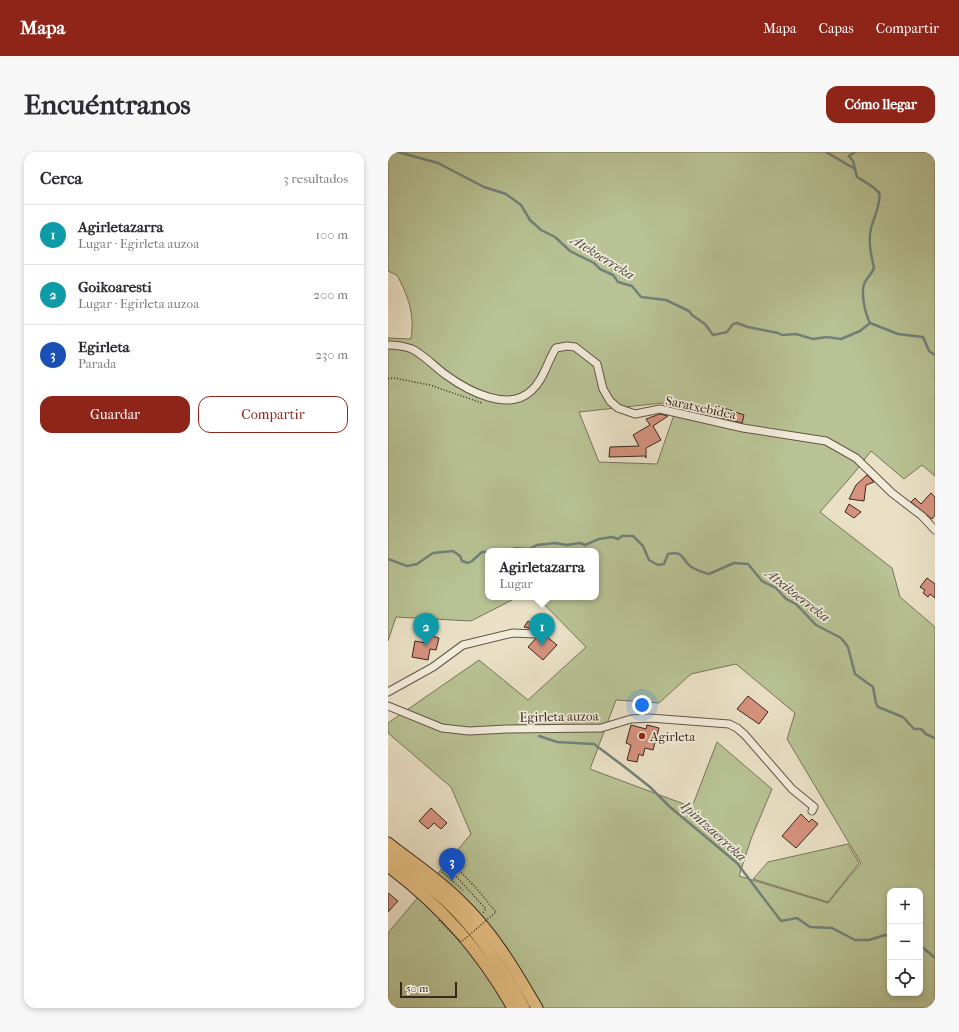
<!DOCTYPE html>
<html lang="es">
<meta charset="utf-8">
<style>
body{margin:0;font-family:"IM FELL French Canon",serif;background:#f7f7f7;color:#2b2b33}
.controls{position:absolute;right:12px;bottom:12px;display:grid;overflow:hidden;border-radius:8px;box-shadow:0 2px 6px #0003}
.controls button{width:36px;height:36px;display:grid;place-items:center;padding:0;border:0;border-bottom:1px solid #e1e1e2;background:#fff;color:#2b2b33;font:20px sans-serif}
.scale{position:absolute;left:12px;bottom:10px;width:57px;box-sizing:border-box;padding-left:4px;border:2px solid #39261e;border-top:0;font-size:11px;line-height:14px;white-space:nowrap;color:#39261e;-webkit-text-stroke:3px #f1ebda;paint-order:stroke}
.you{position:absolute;left:254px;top:553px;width:14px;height:14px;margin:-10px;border:3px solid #fff;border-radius:50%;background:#1a73e8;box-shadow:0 0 0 6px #1a73e833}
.badge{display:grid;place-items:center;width:26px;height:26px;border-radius:50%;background:#8f2418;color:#fff;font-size:13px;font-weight:700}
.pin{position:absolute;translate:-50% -33px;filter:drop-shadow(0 1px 2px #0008)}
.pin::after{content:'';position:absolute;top:21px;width:14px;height:12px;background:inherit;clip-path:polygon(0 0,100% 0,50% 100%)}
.popup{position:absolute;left:97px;top:396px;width:114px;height:52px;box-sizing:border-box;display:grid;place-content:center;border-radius:8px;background:#fff;filter:drop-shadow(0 1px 3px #0005);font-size:13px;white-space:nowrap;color:#7c7c81}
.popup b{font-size:15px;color:#2b2b33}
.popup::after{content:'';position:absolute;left:50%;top:100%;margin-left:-8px;border:8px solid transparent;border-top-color:#fff}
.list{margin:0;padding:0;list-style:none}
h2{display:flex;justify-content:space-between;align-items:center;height:52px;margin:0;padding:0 16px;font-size:17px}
h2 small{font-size:13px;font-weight:400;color:#7c7c81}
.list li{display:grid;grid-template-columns:26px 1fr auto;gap:12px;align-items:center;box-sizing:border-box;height:60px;padding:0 16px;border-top:1px solid #e1e1e2}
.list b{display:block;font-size:15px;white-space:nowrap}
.list p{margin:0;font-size:13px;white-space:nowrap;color:#7c7c81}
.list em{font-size:13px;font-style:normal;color:#7c7c81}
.actions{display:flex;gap:8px;padding:12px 16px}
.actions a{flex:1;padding:9px 0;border:1px solid #8f2418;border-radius:12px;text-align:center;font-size:14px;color:#8f2418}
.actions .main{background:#8f2418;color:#fff}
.icon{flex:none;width:22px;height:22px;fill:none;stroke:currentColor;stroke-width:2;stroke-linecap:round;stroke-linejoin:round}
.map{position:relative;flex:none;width:547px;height:856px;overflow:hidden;border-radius:12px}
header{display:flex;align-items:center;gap:24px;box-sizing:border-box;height:56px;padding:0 20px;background:#8f2418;color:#fff}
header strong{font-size:19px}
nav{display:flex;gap:22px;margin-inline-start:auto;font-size:14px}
.intro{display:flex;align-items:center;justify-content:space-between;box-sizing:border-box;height:96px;padding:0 24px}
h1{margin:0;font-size:28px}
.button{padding:10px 18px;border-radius:12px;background:#8f2418;color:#fff;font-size:14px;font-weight:700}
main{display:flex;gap:24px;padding:0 24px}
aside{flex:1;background:#fff;border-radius:12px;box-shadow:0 2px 6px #0003}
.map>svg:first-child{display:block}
.green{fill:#b8c294;stroke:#787459;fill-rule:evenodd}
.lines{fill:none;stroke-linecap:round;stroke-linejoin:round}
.stream{stroke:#728179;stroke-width:2.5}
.building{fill:#d6927f;stroke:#39261e}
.minor-casing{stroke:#655448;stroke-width:9}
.primary-casing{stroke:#39261e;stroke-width:13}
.path{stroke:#39261e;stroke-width:1.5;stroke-dasharray:1 2;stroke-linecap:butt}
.minor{stroke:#f1ebda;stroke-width:7}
.primary{stroke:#e5c083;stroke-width:11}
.path-bridge{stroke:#39261e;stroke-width:1.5;stroke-dasharray:1 2;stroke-linecap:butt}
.poi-dot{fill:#8f2418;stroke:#f1ebda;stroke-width:1.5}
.labels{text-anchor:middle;stroke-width:3.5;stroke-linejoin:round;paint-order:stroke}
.street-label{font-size:13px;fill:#39261e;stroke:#f1ebda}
.poi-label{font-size:13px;fill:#39261e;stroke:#f1ebda;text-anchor:start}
.water-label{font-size:14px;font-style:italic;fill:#514c44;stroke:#f1ebda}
</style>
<header>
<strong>Mapa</strong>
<nav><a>Mapa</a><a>Capas</a><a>Compartir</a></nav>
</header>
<div class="intro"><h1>Encuéntranos</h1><a class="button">Cómo llegar</a></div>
<main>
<aside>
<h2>Cerca<small>3 resultados</small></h2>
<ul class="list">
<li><span class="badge" style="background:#0f9aa8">1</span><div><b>Agirletazarra</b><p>Lugar · Egirleta auzoa</p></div><em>100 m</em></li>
<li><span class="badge" style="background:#0f9aa8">2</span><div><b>Goikoaresti</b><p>Lugar · Egirleta auzoa</p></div><em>200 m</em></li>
<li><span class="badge" style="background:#1a4fb4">3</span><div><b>Egirleta</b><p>Parada</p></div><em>230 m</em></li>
</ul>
<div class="actions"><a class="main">Guardar</a><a>Compartir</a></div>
</aside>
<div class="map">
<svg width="547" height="856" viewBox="0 0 547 856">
<rect width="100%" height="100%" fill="#eae0c6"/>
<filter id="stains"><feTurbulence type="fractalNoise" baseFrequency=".005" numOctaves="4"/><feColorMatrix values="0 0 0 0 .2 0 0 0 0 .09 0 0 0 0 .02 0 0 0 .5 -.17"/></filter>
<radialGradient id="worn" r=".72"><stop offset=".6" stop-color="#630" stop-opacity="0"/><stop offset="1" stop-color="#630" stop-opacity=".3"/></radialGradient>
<g class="green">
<path d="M 0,0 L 547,0 L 547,324 L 534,313 L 516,327 L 483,299 L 467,320 L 432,360 L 504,416 L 512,445 L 547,475 L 547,856 L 0,856 L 0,781 L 83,682 L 63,635 L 0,581 L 0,571 L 91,508 L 140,548 L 198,495 L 149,445 L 208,445 L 208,399 L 100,399 L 100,445 L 130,445 L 83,469 L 8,465 L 0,489 L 0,186 L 23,187 C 27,162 20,144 9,123 L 0,119 ZM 274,251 L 289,254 L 269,312 L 211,310 L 191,260 ZM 348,512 L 407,561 L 399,587 L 473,711 L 440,751 L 351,724 L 363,687 L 384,637 L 329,590 L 304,655 L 202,617 L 228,548 L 271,551 L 303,522 ZM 502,739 L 532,739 L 532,841 L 502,841 Z"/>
<path d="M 460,692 L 471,711 L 440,750 L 365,727 L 380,710 Z"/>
</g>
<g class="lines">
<g class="stream">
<path d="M 10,0 L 50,11 L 96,35 L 118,42 L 133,53 L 142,68 L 153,78 L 167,85 L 182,99 L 206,111 L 212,117 L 225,123 L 230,130 L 244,134 L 253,145 L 278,148 L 301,159 L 304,163 L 317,172 L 325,183 L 339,180 L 345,172 L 349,171 L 360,175 L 390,181 L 394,183 L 408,182 L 425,187 L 439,185 L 453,187 L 472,179 L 482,171"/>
<path d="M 438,0 L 467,17"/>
<path d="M 467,0 L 461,4 L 465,9 L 469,25 C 474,28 488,36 491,41 C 494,48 485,69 483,76 C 480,90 483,102 486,116 C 484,121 480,125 477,130 C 472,139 477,161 482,171 L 510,182 L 535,185 L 541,199 L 547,203"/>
<path d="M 102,399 L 121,399 L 127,396 L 141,397 L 149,393 L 167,391 L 179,393 L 192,391 L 197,393 L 211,387 L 224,385 L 230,387 L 234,384 L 245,384 L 255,394 L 261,408 L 270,413 L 276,412 L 280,402 C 293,399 293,404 300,412 C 305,418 314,420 321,422 L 346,411 L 360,412 L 374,429 L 388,436 L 398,447 L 408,452 L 428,473 L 453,486 L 460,495 L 467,522 L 485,535 L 488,551 L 490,555 L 515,565 L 526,577 L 533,577 L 538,582 L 547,586"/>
<path d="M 0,407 L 19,414 L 29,412 L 45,401 L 65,399 L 72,404 L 74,409 L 80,411 L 84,409 L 94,400 L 100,400"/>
<path d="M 151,584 L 169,590 L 206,592 L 238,616 L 262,635 L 282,655 L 349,711 L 393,769 L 409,766 L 422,775 L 444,776 L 467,788 L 481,788 L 497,783 L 502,784"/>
<path d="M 532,793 L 547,806"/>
</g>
</g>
<g class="building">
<path d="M 330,254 L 356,263 L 354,271 L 326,264 Z"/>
<path d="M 272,262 L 280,264 L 265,274 L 273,288 L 258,296 L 258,306 L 257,304 L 221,305 L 222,295 L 251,294 L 245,283 L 262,273 L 258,267 Z"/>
<path d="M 479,323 L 486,330 L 478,333 L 476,349 L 461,347 L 468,333 Z"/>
<path d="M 543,341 L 547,345 L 547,363 L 544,367 L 523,350 L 527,346 L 533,352 Z"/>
<path d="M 461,352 L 473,360 L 466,366 L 457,360 Z"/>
<path d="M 539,426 L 547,432 L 547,446 L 542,442 L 540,445 L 535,441 L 537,438 L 532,435 Z"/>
<path d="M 140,469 L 169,493 L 155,508 L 140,495 L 152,482 L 149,478 L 136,475 Z"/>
<path d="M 40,483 L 51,486 L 48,498 L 42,497 L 40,508 L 24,505 L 27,489 L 38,491 Z"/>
<path d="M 360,544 L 380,560 L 371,572 L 349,557 Z"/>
<path d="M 243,573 L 258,577 L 259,573 L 271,576 L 265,598 L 257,596 L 255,604 L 251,602 L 249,610 L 239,608 L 243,593 L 238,591 Z"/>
<path d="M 43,656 L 59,671 L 53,677 L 46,671 L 40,677 L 31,669 Z"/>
<path d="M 413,662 L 421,670 L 424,667 L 430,672 L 408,696 L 394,684 Z"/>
<path d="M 0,741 L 10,749 L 0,760 Z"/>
</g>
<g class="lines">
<defs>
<g id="minor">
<path d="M 0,193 C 8,193 16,194 24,197 C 36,203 47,215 58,223 C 80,239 121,261 144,238 C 156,227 159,210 168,196 L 179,194 L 187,195 L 209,212 L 215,237 L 222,249 L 230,256 L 247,262 L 272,257 L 355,276 L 438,289 L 468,306 L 504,341 L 534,364 L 547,378"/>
<path d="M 0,540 L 45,515 L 75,493 L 125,481 L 147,482"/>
<path d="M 0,554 L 54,576 L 81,579 L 119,577 L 213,576 L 243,567 L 262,566 L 341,572 L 349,576 L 357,583 L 404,637 L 426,655 L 424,659"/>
</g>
<g id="primary">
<path d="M 0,691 C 24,710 50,727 72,749 C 104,779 127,818 149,856"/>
<path d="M 0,702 C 25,721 51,740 72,763 C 98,791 118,823 136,856"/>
<path d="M 0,714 C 53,754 92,798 125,856"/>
</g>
</defs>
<use href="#minor" class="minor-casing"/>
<use href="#primary" class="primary-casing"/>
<g class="path">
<path d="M 0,227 L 6,226 L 42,233 L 94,251"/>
<path d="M 54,720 L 75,738"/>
<path d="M 64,720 L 98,757 L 95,761"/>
</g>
<use href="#minor" class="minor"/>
<use href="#primary" class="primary"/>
<path class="path-bridge" d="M 51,768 L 73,790 L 108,760 L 89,737 L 68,715 L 64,720"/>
</g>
<circle class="poi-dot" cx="254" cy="584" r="4"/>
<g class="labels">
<g class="street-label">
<text transform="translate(313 255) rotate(12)" y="5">Saratxebidea</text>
<text transform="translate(171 564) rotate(-1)" y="5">Egirleta auzoa</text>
</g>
<g class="poi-label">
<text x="262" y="589">Agirleta</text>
</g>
<g class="water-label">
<text transform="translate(215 105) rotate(32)" y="5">Atekoerreka</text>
<text transform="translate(410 443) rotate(38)" y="5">Atxikoerreka</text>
<text transform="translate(326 679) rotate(42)" y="5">Ipintzaerreka</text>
</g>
</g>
<rect width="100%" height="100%" filter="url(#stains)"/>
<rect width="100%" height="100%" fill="url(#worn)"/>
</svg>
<div class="controls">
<button>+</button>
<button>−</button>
<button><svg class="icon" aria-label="locate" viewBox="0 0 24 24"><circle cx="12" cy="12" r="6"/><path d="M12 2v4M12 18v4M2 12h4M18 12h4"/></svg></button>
</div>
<div class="scale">50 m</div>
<div class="you"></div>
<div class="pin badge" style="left:154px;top:494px;background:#0f9aa8">1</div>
<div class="popup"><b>Agirletazarra</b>Lugar</div>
<div class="pin badge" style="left:38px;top:494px;background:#0f9aa8">2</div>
<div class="pin badge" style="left:64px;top:729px;background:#1a4fb4">3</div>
</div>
</main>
